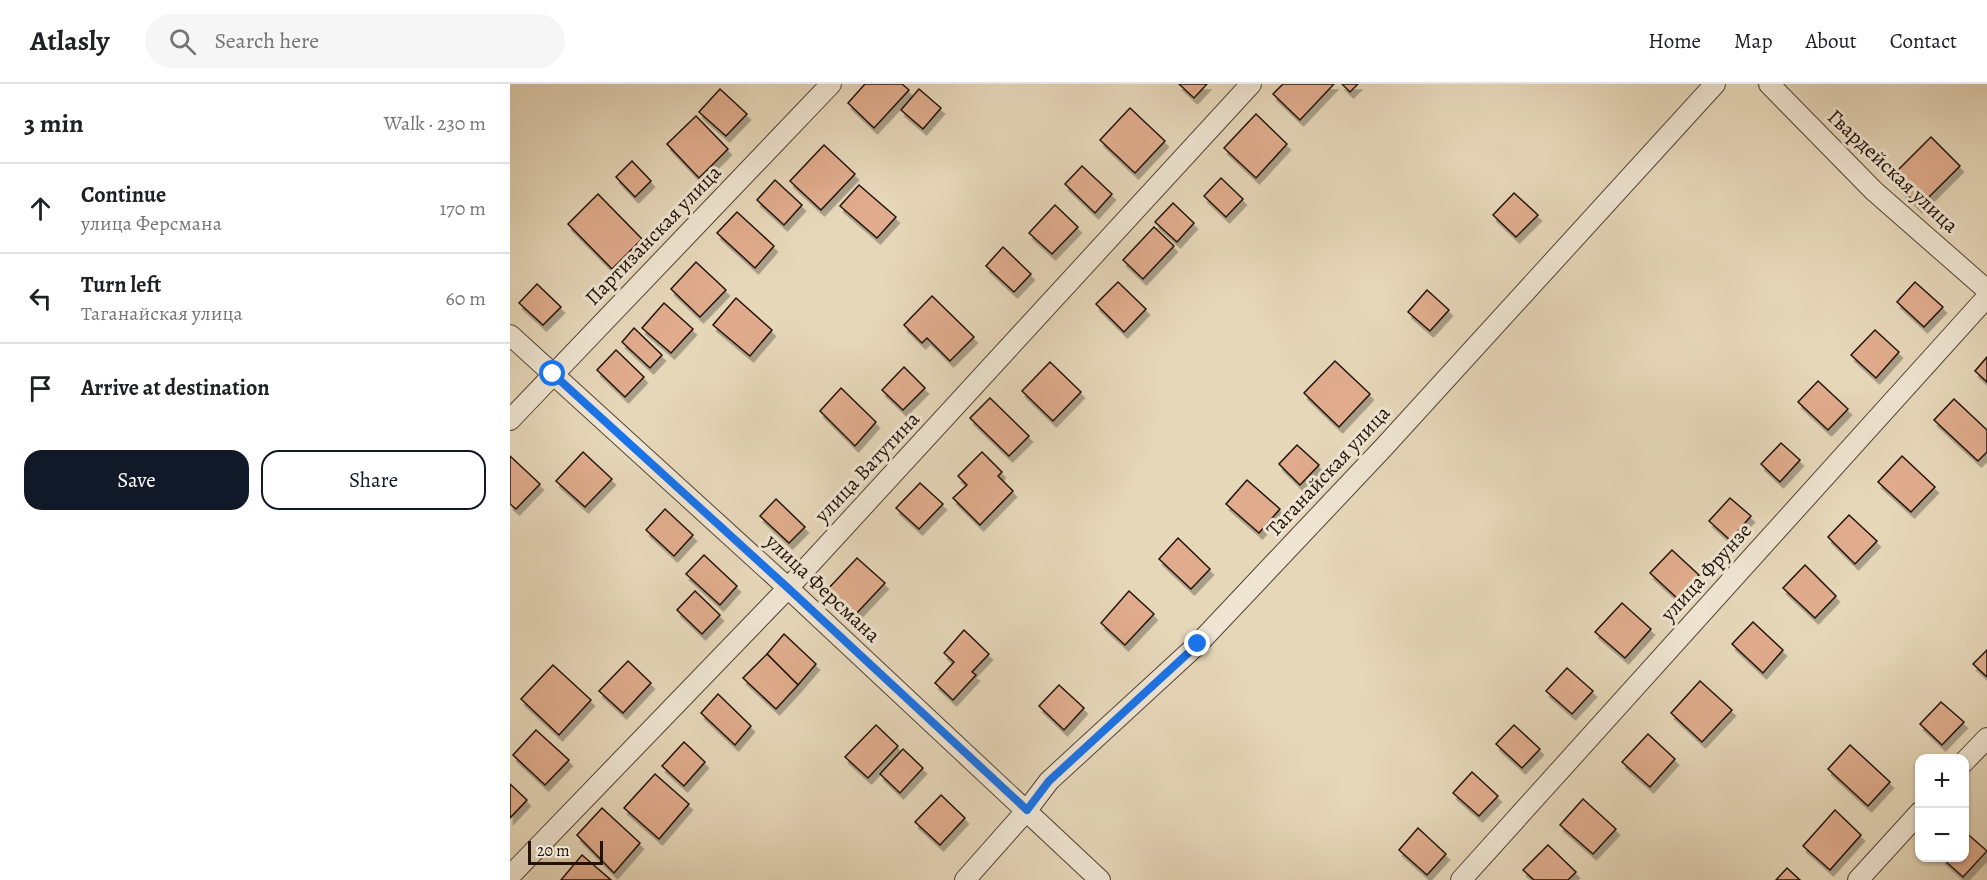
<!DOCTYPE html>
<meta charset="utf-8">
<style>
body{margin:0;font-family:Alegreya,serif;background:#f6f6f6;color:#202124}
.controls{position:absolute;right:18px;bottom:18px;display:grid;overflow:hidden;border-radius:12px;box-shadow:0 2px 4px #0004}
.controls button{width:54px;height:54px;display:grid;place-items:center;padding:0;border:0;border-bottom:2px solid #e0e0e0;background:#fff;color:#202124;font:30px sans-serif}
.scale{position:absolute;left:18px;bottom:15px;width:75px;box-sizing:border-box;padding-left:6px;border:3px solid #22120a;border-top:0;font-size:16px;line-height:21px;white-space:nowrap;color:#22120a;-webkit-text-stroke:4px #efe5d2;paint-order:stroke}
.stop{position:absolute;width:18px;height:18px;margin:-14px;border:4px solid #1a73e8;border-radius:50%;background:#fff}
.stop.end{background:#1a73e8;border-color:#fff;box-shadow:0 2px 6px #0008}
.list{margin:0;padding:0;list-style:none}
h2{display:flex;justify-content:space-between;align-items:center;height:78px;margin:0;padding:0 24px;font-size:26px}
h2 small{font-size:20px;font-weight:400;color:#757577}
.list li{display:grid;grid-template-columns:39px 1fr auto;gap:18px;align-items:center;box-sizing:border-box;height:90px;padding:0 24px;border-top:2px solid #e0e0e0}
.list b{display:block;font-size:22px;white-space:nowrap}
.list p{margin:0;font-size:20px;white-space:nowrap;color:#757577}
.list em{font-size:20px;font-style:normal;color:#757577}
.actions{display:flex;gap:12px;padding:18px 24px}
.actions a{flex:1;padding:14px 0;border:2px solid #111827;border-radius:18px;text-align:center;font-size:21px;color:#111827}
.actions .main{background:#111827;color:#fff}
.icon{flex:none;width:33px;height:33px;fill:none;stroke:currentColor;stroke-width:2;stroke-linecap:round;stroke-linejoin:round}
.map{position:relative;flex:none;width:1477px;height:796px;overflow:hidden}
header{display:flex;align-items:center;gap:36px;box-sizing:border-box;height:84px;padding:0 30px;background:#fff;border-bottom:2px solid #e0e0e0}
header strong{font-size:28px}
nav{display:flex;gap:33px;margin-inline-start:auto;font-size:21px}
.search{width:420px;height:54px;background:#f6f6f6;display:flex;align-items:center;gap:15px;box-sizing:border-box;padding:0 21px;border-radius:33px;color:#757577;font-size:22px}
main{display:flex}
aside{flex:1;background:#fff}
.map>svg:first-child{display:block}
.building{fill:#e0ac8d;stroke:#22120a;stroke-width:1.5;filter:url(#shadow)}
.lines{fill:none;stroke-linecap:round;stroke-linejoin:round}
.minor-casing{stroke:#534336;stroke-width:22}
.minor{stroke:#efe5d2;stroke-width:20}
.route{stroke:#1a73e8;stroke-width:8}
.labels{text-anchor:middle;stroke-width:6;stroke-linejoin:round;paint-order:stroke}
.street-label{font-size:21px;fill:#22120a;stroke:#efe5d2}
</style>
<header>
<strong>Atlasly</strong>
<div class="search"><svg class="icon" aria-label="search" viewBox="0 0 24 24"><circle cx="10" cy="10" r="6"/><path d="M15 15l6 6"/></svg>Search here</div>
<nav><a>Home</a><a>Map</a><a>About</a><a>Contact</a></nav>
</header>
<main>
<aside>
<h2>3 min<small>Walk · 230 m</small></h2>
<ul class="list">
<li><svg class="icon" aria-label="ahead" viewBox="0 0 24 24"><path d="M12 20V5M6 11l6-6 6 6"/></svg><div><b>Continue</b><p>улица Ферсмана</p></div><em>170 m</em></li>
<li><svg class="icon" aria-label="left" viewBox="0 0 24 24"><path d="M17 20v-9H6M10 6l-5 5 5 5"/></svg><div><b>Turn left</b><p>Таганайская улица</p></div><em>60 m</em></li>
<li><svg class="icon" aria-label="arrive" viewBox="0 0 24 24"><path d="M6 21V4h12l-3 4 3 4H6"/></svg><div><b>Arrive at destination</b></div></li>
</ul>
<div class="actions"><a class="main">Save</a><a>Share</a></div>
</aside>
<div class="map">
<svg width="1477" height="796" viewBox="0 0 1477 796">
<defs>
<filter id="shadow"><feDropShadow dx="3.5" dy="6" stdDeviation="0" flood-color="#0004"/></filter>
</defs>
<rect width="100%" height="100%" fill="#e6d7b9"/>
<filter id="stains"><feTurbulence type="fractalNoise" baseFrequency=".00333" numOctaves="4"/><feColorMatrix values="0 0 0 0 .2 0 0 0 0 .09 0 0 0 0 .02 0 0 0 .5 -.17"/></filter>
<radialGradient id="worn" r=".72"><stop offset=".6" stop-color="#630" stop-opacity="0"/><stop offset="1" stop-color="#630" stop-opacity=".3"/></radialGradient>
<g class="building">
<path d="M 355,0 L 392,0 L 399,6 L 364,44 L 338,19 Z"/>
<path d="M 669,0 L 697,0 L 684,14 Z"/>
<path d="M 773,0 L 824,0 L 790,36 L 763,10 Z"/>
<path d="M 832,0 L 848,0 L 840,8 Z"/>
<path d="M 210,5 L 237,30 L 216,52 L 189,28 Z"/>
<path d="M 409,5 L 431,24 L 413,45 L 391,26 Z"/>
<path d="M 620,24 L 655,57 L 625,89 L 590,56 Z"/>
<path d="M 746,30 L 777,60 L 746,94 L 714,64 Z"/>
<path d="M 186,32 L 218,65 L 189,94 L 157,60 Z"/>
<path d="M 1421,53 L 1450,82 L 1409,123 L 1380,94 Z"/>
<path d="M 314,61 L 345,90 L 311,126 L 280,97 Z"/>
<path d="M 122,77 L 141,97 L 125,113 L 106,93 Z"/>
<path d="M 572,82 L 602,110 L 585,129 L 555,100 Z"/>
<path d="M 711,94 L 733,115 L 716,133 L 694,112 Z"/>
<path d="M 265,96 L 292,121 L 274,141 L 247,116 Z"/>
<path d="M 349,101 L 386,133 L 367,154 L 330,122 Z"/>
<path d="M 1004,109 L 1028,131 L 1006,153 L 983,131 Z"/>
<path d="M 88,110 L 132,155 L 102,185 L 58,140 Z"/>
<path d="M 663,119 L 684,139 L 667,158 L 645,138 Z"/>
<path d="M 545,121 L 568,143 L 542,170 L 519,149 Z"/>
<path d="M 227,128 L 264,162 L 245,184 L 207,149 Z"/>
<path d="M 644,143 L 664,162 L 633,195 L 613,176 Z"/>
<path d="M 493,163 L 521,190 L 504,208 L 476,182 Z"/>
<path d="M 186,178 L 216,206 L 190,233 L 161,205 Z"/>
<path d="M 608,198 L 636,225 L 614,248 L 586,220 Z"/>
<path d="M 1405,198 L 1433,223 L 1414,243 L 1387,218 Z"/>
<path d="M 27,200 L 51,223 L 33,241 L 9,219 Z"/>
<path d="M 917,206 L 939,226 L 920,247 L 898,228 Z"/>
<path d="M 422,212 L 464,253 L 440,277 L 417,254 L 412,259 L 394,241 Z"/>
<path d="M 226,214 L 262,246 L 240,272 L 203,241 Z"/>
<path d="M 154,219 L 183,245 L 161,269 L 132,244 Z"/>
<path d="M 124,244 L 152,271 L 140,284 L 112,258 Z"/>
<path d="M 1365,246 L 1389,268 L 1366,294 L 1341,271 Z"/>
<path d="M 106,266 L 134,293 L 115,313 L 87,286 Z"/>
<path d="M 1477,273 L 1477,298 L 1465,287 Z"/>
<path d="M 825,277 L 860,310 L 829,343 L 794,309 Z"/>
<path d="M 540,278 L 571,308 L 543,337 L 512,307 Z"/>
<path d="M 394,283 L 415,304 L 393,326 L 372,306 Z"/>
<path d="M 1308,297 L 1338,325 L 1318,346 L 1288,318 Z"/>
<path d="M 331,304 L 366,338 L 345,362 L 310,327 Z"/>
<path d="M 480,314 L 519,352 L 499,372 L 460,334 Z"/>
<path d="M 1444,315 L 1477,346 L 1477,368 L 1468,377 L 1424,336 Z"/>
<path d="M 1271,359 L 1290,376 L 1270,398 L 1251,380 Z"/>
<path d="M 787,361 L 809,381 L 790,401 L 769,380 Z"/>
<path d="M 73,368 L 102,395 L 75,423 L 46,397 Z"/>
<path d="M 472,368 L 492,388 L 488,392 L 503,407 L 470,441 L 443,414 L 457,401 L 448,392 Z"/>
<path d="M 0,372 L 30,400 L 6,425 L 0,420 Z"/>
<path d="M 1392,372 L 1425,403 L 1401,428 L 1368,398 Z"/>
<path d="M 737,396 L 770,425 L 749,449 L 716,420 Z"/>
<path d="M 410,399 L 433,420 L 409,445 L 386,424 Z"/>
<path d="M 1220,414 L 1241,432 L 1220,456 L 1199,437 Z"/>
<path d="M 266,415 L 295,443 L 279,459 L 250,432 Z"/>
<path d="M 155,425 L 183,451 L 164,472 L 136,446 Z"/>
<path d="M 1339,431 L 1367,457 L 1345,480 L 1318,453 Z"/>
<path d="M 668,454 L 700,485 L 681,505 L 649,475 Z"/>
<path d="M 1162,466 L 1189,491 L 1168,515 L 1140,489 Z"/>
<path d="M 194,471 L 227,502 L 210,521 L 176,490 Z"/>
<path d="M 347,474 L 375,499 L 345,531 L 317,506 Z"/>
<path d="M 1295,481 L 1326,512 L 1305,534 L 1273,504 Z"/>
<path d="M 185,507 L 210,531 L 192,550 L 167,526 Z"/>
<path d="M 619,507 L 644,530 L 615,561 L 591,539 Z"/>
<path d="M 1112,519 L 1141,545 L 1115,574 L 1085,548 Z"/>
<path d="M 1243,538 L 1273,566 L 1253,589 L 1222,560 Z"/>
<path d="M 454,546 L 479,570 L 462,588 L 466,591 L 443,616 L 425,599 L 444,578 L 434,569 Z"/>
<path d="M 274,550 L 306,580 L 288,601 L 257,570 Z"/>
<path d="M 1477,566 L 1477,593 L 1463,580 Z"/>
<path d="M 257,570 L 288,601 L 266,625 L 233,594 Z"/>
<path d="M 118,577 L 141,599 L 113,629 L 89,607 Z"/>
<path d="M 43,581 L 81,616 L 49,651 L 11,615 Z"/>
<path d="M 1057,584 L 1083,607 L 1062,630 L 1036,607 Z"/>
<path d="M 1190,597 L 1222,626 L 1192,658 L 1161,629 Z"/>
<path d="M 549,601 L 574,624 L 554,646 L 529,622 Z"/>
<path d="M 208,610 L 241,642 L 225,661 L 191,629 Z"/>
<path d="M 1431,618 L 1454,638 L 1432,661 L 1410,640 Z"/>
<path d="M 366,641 L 388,662 L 358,694 L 335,673 Z"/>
<path d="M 1004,641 L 1030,665 L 1012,684 L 986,660 Z"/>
<path d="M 26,646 L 59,676 L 35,701 L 3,671 Z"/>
<path d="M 1138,650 L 1165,675 L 1140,703 L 1112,678 Z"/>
<path d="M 174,658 L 195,678 L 174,702 L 152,682 Z"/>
<path d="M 1340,661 L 1380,698 L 1358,722 L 1318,685 Z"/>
<path d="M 393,665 L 413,684 L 390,709 L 370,690 Z"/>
<path d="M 962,688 L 988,712 L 969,732 L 943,709 Z"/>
<path d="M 145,690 L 179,720 L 149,755 L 114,724 Z"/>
<path d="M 0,700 L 17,716 L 0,734 Z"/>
<path d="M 431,711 L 455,734 L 430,761 L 405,738 Z"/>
<path d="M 1073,715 L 1106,745 L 1083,770 L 1050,741 Z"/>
<path d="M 92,724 L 130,759 L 104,789 L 67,751 Z"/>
<path d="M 1325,726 L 1351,751 L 1320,786 L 1293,762 Z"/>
<path d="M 908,744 L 936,770 L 917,791 L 889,766 Z"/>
<path d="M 1454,747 L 1477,767 L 1453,793 L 1432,774 L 1454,774 Z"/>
<path d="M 1038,761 L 1066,788 L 1058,796 L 1024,796 L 1013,786 Z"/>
<path d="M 72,771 L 101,796 L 51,796 Z"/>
<path d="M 1277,784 L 1290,796 L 1266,796 Z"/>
</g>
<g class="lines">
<defs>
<g id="minor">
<path d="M 1259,0 L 1364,107 L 1477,206"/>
<path d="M 0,251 L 278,504 L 590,796"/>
<path d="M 0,336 L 321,0"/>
<path d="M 1454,678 L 1477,654"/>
<path d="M 0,792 L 278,504 L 741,0"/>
<path d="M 455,796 L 517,726 L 539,697 L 688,560 L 874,363 L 1205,0"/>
<path d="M 951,796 L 1477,213"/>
<path d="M 1348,796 L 1410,728"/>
</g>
</defs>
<use href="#minor" class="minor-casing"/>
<use href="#minor" class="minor"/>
</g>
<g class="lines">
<path class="route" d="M 43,290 L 278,504 L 517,726 L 539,697 L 688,560"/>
</g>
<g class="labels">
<g class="street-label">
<text transform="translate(1383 87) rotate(43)" y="7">Гвардейская улица</text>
<text transform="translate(143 151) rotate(-46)" y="7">Партизанская улица</text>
<text transform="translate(357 383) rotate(-47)" y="7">улица Ватутина</text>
<text transform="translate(818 387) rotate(-47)" y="7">Таганайская улица</text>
<text transform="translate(1196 488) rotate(-48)" y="7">улица Фрунзе</text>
<text transform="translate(313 504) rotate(43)" y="7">улица Ферсмана</text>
</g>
</g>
<rect width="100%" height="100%" filter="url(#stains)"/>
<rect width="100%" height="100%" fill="url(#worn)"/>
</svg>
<div class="controls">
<button>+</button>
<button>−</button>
</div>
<div class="scale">20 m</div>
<div class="stop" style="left:43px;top:290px"></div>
<div class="stop end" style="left:688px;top:560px"></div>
</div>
</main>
